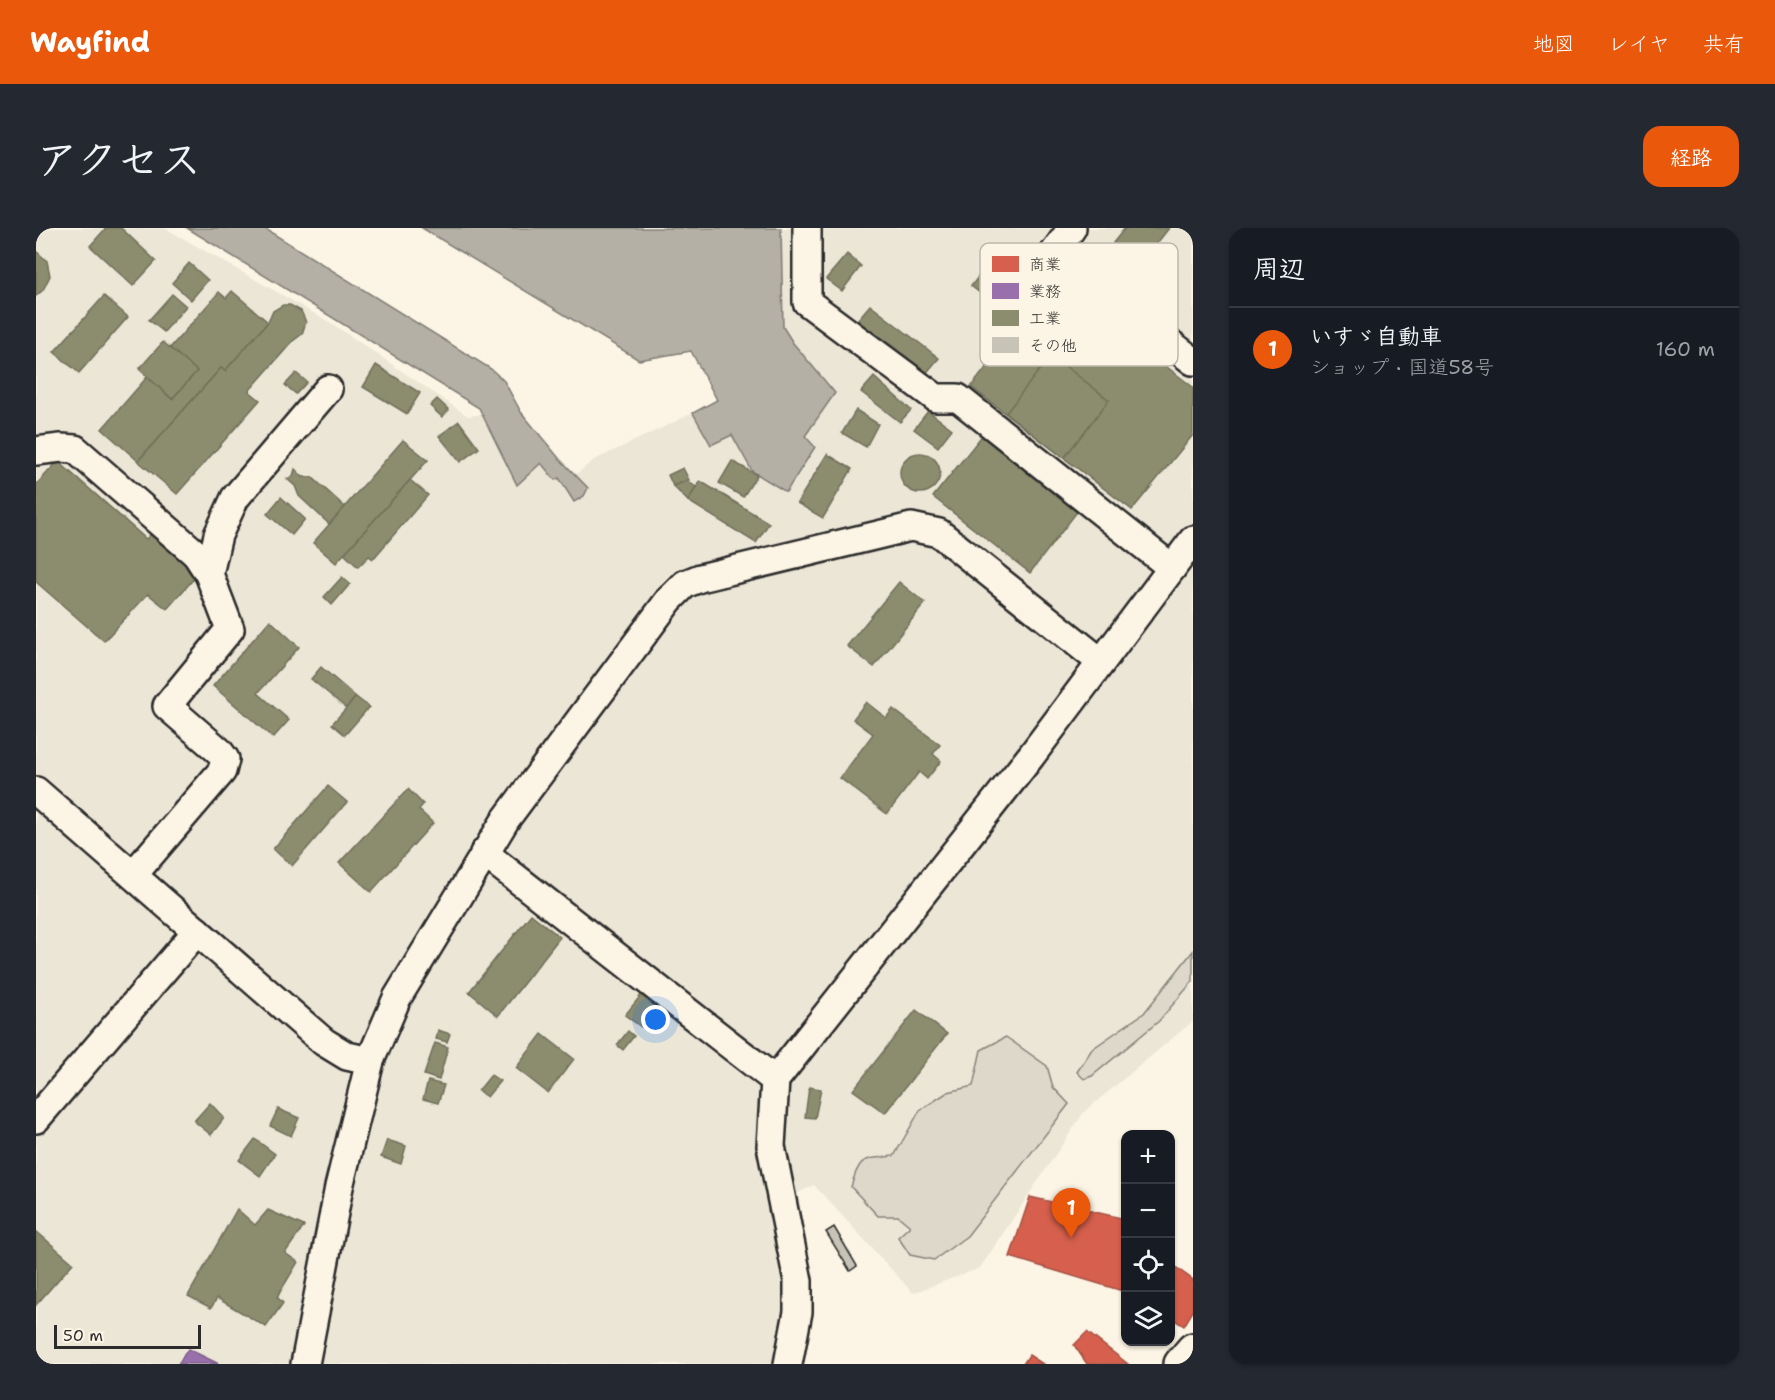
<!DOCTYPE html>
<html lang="ja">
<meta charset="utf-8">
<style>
body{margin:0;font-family:"Shantell Sans","Klee One",sans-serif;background:#242831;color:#f1f3f6}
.controls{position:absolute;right:18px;bottom:18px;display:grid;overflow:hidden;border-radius:12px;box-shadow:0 2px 4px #0004}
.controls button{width:54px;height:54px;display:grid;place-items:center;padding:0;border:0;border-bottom:2px solid #363941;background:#171b24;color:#f1f3f6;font:30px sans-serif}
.scale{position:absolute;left:18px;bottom:15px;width:147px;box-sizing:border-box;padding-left:6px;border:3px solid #2b2b2b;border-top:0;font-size:16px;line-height:21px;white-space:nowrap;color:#2b2b2b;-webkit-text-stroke:4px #fcf5e5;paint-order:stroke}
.you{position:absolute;left:620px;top:792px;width:21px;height:21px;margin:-15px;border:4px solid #fff;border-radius:50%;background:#1a73e8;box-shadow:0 0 0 9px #1a73e833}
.badge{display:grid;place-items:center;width:39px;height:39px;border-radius:50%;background:#ea580c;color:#fff;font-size:20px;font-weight:700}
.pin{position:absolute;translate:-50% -50px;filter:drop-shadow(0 2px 3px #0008)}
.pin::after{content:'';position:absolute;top:32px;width:21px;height:18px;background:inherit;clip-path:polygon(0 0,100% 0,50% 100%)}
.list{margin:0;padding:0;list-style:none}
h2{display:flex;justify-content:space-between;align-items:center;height:78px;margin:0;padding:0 24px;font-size:26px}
h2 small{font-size:20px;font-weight:400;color:#9ea1a6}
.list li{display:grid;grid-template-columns:39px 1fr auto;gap:18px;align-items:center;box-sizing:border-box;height:84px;padding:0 24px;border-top:2px solid #363941}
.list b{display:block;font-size:22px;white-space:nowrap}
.list p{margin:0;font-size:20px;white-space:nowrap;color:#9ea1a6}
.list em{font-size:20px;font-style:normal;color:#9ea1a6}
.icon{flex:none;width:33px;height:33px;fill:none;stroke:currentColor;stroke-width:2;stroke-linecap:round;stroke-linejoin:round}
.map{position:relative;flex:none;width:1157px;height:1136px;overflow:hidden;border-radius:18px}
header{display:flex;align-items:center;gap:36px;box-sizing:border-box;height:84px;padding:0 30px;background:#ea580c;color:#fff}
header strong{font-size:28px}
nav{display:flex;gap:33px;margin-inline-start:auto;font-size:21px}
.intro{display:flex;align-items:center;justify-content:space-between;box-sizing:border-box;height:144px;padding:0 36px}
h1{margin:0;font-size:42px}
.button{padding:15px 27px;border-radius:18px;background:#ea580c;color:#fff;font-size:21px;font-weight:700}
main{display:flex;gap:36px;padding:0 36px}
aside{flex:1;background:#171b24;border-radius:18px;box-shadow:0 2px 4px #0004}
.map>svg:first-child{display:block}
.built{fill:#ece6d7}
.green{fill:#ded8ca;stroke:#84827a;stroke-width:1.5}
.water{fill:#b4b0a5;stroke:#7d7b74;stroke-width:1.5}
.shops{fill:#d6604d;stroke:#a35043;stroke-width:1.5}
.offices{fill:#9970ab;stroke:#785b85;stroke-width:1.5}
.industry{fill:#8c8c6e;stroke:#6f6f5a;stroke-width:1.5}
.building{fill:#c8c3b7;stroke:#2b2b2b;stroke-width:1.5}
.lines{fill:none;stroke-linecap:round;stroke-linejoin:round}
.minor-casing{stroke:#2b2b2b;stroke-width:32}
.highway-casing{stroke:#2b2b2b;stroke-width:38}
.minor{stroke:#fcf5e5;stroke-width:27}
.highway{stroke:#fcf5e5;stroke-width:33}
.key{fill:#fcf5e5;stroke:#bdb8ad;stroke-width:1.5}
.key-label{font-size:16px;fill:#2b2b2b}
</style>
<header>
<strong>Wayfind</strong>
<nav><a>地図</a><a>レイヤ</a><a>共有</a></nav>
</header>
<div class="intro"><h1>アクセス</h1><a class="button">経路</a></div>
<main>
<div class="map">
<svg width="1157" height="1136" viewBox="0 0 1157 1136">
<rect width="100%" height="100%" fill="#fcf5e5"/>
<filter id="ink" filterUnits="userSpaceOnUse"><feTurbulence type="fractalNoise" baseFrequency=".0167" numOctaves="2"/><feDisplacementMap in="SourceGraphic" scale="12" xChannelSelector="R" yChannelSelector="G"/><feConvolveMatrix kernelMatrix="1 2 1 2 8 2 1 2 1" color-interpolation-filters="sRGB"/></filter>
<g filter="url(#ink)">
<path class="built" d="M 0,0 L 129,0 L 295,95 L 432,188 L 447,186 L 481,257 L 504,235 L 519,252 L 523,250 L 552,260 L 539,247 L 558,232 L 657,185 L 675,217 L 696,207 L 719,244 L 750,264 L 769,208 L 757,115 L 747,99 L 745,0 L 1157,0 L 1157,793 L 1048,884 L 944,1040 L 877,1065 L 778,957 L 762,965 L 777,1057 L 761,1136 L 0,1136 Z"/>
<g class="green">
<path d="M 1157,723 L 1157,753 L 1123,793 L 1056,848 L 1048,851 L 1041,844 L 1056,821 L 1108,785 Z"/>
<path d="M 970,809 L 1011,838 L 1017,859 L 1033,876 L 931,1008 L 898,1032 L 874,1027 L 862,1009 L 874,998 L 862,988 L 842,988 L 815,959 C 824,927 827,932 858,928 L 884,882 L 912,864 L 937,858 L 945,822 Z"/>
</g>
<g class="water">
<path d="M 151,0 L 228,0 L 455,141 L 468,153 L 485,184 L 522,229 L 552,260 L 548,268 L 538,274 L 523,250 L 519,252 L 505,235 L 481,257 L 443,180 Z"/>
<path d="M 386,0 L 745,0 L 747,99 L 757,115 L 799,165 L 769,208 L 779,219 L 750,264 L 716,243 L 696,207 L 675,217 L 657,185 L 681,172 L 655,123 L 603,132 Z"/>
</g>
<g class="shops">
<path d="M 994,969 L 1090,991 L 1090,1064 L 974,1029 Z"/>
<path d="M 1134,1035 L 1157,1052 L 1157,1083 L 1148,1098 L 1134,1089 Z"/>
<path d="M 1051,1104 L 1092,1136 L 1051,1136 L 1038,1117 Z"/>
<path d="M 993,1127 L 1007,1136 L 987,1136 Z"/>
</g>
<path class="offices" d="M 152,1121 L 183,1136 L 142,1136 Z"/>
<g class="industry">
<path d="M 70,0 L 85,0 L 120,33 L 97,58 L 54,18 Z"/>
<path d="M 1089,0 L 1133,0 L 1104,37 L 1077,15 Z"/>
<path d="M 964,21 L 985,37 L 957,75 L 935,58 Z"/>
<path d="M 0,23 L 11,33 L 14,48 L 7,62 L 0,68 Z"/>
<path d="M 811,26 L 825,38 L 806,63 L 790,51 Z"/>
<path d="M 153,35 L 172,52 L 155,72 L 136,55 Z"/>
<path d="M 196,63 L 232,94 L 189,143 L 185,140 L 102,233 L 66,201 L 111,149 L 136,171 L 161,143 L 134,120 L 183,64 L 190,70 Z"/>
<path d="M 136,66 L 150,78 L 128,104 L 113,92 Z"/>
<path d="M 68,68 L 92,89 L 43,145 L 18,124 Z"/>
<path d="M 247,77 L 254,77 L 265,83 L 270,94 L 266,106 L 257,113 L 213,163 L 224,172 L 141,266 L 102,233 L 185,140 L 189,143 L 232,94 L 237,83 Z"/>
<path d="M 834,77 L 903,130 L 887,149 L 817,97 Z"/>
<path d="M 1066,89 L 1157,159 L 1157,207 L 1096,282 L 935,159 L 980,101 L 1028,137 Z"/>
<path d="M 127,114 L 161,143 L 136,171 L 103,141 Z"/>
<path d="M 1015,127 L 1073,172 L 1028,230 L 970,185 Z"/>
<path d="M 340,137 L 384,165 L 371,186 L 327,159 Z"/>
<path d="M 260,145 L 271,154 L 260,166 L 249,157 Z"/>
<path d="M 838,149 L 875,182 L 864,194 L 825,164 Z"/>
<path d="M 401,171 L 413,182 L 406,189 L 394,178 Z"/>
<path d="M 820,182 L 842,196 L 830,219 L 806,205 Z"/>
<path d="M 892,183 L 916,201 L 902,219 L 878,201 Z"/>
<path d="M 423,193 L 443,220 L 424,234 L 403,208 Z"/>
<path d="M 948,205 L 1044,280 L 994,345 L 897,269 Z"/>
<path d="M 367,212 L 392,232 L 300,335 L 277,315 Z"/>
<circle cx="884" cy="245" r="20"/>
<path d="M 791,226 L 816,241 L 787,290 L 761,275 Z"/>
<path d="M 22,233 L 110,311 L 116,305 L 162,346 L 131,381 L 112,366 L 68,413 L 0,354 L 0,257 Z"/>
<path d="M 696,233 L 721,247 L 707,269 L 683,255 Z"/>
<path d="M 647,240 L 653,252 L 637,258 L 632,247 Z"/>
<path d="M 259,241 L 267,249 L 276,249 L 309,279 L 293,296 L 263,268 L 259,258 L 251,251 L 257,248 Z"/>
<path d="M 374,252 L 392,267 L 337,331 L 333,328 L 322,339 L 308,326 Z"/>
<path d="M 651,253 L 660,259 L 652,273 L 637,258 Z"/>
<path d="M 664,253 L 733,295 L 720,315 L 652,273 Z"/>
<path d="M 245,269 L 269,291 L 256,307 L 231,286 Z"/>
<path d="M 306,349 L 314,356 L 296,377 L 288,369 Z"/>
<path d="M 863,354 L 889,375 L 838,439 L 811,418 Z"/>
<path d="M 234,392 L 263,419 L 222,465 L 253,492 L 237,510 L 177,458 Z"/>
<path d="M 285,439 L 320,469 L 310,480 L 275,451 Z"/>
<path d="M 320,469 L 333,479 L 309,507 L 296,496 Z"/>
<path d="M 830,474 L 850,490 L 857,481 L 904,517 L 897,526 L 905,533 L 891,551 L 883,544 L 851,586 L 804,550 L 837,506 L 817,491 Z"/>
<path d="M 292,558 L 311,574 L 256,638 L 237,621 Z"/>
<path d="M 372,561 L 387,576 L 383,582 L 397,595 L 335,664 L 303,635 Z"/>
<path d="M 495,686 L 524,709 L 462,788 L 433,764 Z"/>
<path d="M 606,766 L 622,779 L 605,799 L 589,787 Z"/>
<path d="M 880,782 L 911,806 L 849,885 L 817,862 Z"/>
<path d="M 402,802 L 414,806 L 411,814 L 400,811 Z"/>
<path d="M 592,803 L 598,808 L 587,822 L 581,817 Z"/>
<path d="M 506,806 L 538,831 L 512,865 L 480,840 Z"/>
<path d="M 399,815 L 412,819 L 403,852 L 388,847 Z"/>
<path d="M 455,847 L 464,853 L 451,869 L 442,863 Z"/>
<path d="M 392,853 L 408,857 L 402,875 L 387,871 Z"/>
<path d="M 773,859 L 785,861 L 779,890 L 769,889 Z"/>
<path d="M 174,875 L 188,890 L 175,907 L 158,893 Z"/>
<path d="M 242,881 L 263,890 L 255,908 L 234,898 Z"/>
<path d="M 219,911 L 239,926 L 224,948 L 203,932 Z"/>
<path d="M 351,912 L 370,918 L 365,936 L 345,929 Z"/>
<path d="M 201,981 L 219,997 L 232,982 L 268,998 L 249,1025 L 262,1034 L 241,1069 L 247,1075 L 230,1099 L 181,1070 L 175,1080 L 152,1068 Z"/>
<path d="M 0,1003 L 37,1035 L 0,1077 Z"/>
</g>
<path class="building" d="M 798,999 L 821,1038 L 814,1043 L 790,1004 Z"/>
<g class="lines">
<defs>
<g id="minor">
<path d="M 771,0 L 771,74 L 900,170 L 922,170 L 1136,340"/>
<path d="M 1036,0 L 1018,25 L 1157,133"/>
<path d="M 0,223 L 25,220 L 39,221 L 160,326 L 173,346"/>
<path d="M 0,563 L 288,814 L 311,828 L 334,833"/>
<path d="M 448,625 L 739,852"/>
<path d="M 97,647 L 186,543 L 189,531 L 183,523 L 131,478 L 194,401 L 173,346 L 182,307 L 199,270 L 292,161"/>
<path d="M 0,891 L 161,703"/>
<path d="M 269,1136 L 303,959 L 334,833 L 361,770 L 470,591 L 633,372 L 649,356 L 664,350 L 875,299 L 903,305 L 1065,434"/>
<path d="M 752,1136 L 762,1084 L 762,1053 L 735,918 L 739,852 L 995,528 L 1157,312"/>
</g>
<path id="highway" d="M 1145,1136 L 1157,1122"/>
</defs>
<use href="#minor" class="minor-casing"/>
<use href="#highway" class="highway-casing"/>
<use href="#minor" class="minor"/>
<use href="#highway" class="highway"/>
</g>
</g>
<rect x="944" y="15" width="198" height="123" rx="9" class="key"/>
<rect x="956" y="28" width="27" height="16" fill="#d6604d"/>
<rect x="956" y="55" width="27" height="16" fill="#9970ab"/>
<rect x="956" y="82" width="27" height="16" fill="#8c8c6e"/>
<rect x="956" y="109" width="27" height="16" fill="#c8c3b7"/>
<g class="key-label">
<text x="993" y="42">商業</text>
<text x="993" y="69">業務</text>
<text x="993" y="96">工業</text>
<text x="993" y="123">その他</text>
</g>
</svg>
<div class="controls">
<button>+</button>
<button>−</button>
<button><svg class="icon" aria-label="locate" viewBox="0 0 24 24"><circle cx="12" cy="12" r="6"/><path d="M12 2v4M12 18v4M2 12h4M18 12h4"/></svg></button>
<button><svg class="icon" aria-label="layers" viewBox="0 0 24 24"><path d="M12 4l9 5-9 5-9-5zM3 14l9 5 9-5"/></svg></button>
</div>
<div class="scale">50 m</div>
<div class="you"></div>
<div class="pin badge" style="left:1035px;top:1010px">1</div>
</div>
<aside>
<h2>周辺<small></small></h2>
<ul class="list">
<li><span class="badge">1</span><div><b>いすゞ自動車</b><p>ショップ · 国道58号</p></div><em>160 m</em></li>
</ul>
</aside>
</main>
